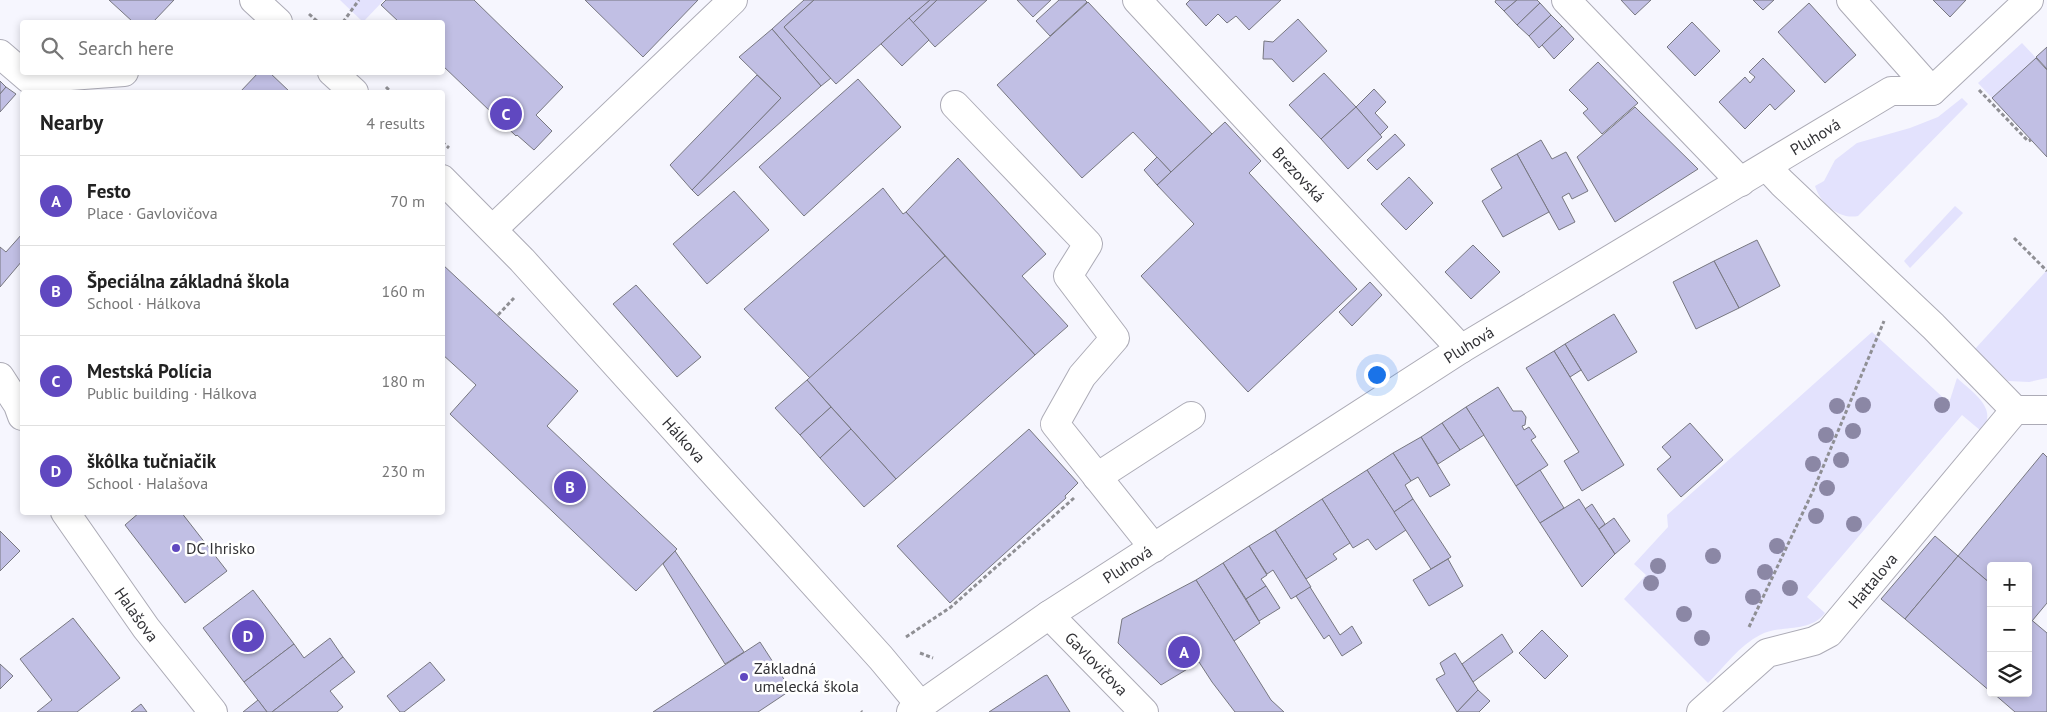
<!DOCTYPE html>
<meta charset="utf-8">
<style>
body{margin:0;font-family:"PT Sans",sans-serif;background:#f6f6f6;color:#222}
.controls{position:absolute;right:15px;bottom:15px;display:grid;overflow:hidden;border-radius:5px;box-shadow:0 2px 8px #0003}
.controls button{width:45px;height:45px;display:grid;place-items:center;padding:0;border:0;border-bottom:1px solid #e0e0e0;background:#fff;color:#222;font:25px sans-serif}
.you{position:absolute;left:1376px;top:374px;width:18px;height:18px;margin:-12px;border:4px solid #fff;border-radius:50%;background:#1a73e8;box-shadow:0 0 0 8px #1a73e833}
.badge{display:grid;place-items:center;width:32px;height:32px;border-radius:50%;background:#6048c0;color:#fff;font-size:16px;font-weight:700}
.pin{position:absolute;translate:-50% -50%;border:2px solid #fff;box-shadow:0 1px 5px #0006}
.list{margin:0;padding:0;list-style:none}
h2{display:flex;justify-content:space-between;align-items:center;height:65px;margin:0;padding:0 20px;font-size:21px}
h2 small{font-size:16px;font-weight:400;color:#767676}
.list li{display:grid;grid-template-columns:32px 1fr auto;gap:15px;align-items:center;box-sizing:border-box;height:90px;padding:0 20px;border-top:1px solid #e0e0e0}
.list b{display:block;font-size:19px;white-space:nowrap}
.list p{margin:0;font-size:16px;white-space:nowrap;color:#767676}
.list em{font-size:16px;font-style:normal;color:#767676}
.icon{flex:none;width:28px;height:28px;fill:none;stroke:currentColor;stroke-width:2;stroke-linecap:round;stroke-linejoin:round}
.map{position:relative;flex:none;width:2047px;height:712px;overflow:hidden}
.search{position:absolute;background:#fff;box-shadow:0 2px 8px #0003;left:20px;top:20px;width:425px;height:55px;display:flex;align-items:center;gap:12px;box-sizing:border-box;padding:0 18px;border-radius:5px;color:#767676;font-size:19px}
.panel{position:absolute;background:#fff;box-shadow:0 2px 8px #0003;left:20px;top:90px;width:425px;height:425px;border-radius:5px}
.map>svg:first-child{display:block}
.green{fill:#e3e2fd}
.building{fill:#c1bfe4;stroke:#777780}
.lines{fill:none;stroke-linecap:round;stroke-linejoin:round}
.minor-casing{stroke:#acabb6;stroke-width:30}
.path{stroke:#8f8f94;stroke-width:3;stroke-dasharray:4 2.5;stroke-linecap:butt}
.minor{stroke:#fff;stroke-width:28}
.tree{fill:#8b87a5}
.poi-dot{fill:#6048c0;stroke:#fff;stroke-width:2}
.labels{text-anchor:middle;stroke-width:5;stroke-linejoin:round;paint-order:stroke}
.street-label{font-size:16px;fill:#313135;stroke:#fff}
.poi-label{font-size:16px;fill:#313135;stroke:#fff;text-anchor:start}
</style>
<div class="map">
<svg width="2047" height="712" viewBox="0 0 2047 712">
<rect width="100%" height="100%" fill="#f6f6fe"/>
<g class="green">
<path d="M 340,0 L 384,0 L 363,22 Z"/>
<path d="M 2022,43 L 2036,58 L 1992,98 L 1978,83 Z"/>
<path d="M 1962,98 L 1968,104 L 1858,216 C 1839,220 1820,203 1815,186 L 1824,181 L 1835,160 L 1857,143 L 1910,128 L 1938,117 Z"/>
<path d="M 1955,206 L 1963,213 L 1910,268 L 1904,261 Z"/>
<path d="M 2047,270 L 2047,378 L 2029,382 L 2008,381 L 1975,349 Z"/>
<path d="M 1872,332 L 1949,403 L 1957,378 C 1972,392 2000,409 1981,431 L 1962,415 L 1807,597 L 1825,613 C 1809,634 1780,624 1760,635 C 1740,645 1724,667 1708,683 L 1624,599 L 1646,575 L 1634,564 L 1668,527 L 1667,515 Z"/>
</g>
<g class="building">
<path d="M 109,0 L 174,0 L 153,22 L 133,22 Z"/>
<path d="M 386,0 L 474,0 L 563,87 L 536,115 L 552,131 L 534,150 L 517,135 L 516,136 L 442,65 L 442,22 L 399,22 L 381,5 Z"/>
<path d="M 585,0 L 698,0 L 643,57 Z"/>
<path d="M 804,0 L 814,0 L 784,27 L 831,78 L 821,86 L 772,29 Z"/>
<path d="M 814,0 L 930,0 L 836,84 L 784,27 Z"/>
<path d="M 930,0 L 937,0 L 913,23 L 909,18 Z"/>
<path d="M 937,0 L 987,0 L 935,47 L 913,23 Z"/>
<path d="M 1017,0 L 1051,0 L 1033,17 Z"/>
<path d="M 1059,0 L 1085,0 L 1087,2 L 1050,36 L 1036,21 Z"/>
<path d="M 1190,0 L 1281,0 L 1249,30 L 1236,16 L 1227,23 L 1218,14 L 1206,26 L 1186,4 Z"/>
<path d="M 1496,0 L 1517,0 L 1504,11 L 1495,2 Z"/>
<path d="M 1517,0 L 1537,0 L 1540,3 L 1517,25 L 1504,11 Z"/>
<path d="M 1621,0 L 1651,0 L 1635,15 Z"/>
<path d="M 1753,0 L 1774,0 L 1763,10 Z"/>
<path d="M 1933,0 L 1966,0 L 1950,17 Z"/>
<path d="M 1088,2 L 1212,134 L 1171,172 L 1133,132 L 1082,178 L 997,85 Z"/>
<path d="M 1540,3 L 1551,15 L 1529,36 L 1517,25 Z"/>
<path d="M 1809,3 L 1856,55 L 1825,83 L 1778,32 Z"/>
<path d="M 1551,15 L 1562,26 L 1539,48 L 1529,36 Z"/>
<path d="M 909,18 L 929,40 L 902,66 L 881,44 Z"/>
<path d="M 1298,19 L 1327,51 L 1293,82 L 1272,59 L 1263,59 L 1264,41 L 1273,42 Z"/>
<path d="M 1692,22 L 1720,51 L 1695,76 L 1667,47 Z"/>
<path d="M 1562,26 L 1574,39 L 1554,59 L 1542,45 Z"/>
<path d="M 772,29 L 821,86 L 698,196 L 692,190 L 781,98 L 739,57 Z"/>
<path d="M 2047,47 L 2047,69 L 2036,57 Z"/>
<path d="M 1763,58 L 1795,91 L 1775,110 L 1770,104 L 1745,129 L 1719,102 L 1745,77 L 1750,83 L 1755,77 L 1749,72 Z"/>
<path d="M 2036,58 L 2047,70 L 2047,157 L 1992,98 Z"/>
<path d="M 1598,62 L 1638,103 L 1602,134 L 1583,113 L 1588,109 L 1569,90 Z"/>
<path d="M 259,72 L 269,72 L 290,92 L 240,92 Z"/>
<path d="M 1324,73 L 1356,107 L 1321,139 L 1289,105 Z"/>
<path d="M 757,75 L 781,98 L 692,190 L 670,165 Z"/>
<path d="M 858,79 L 901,127 L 804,216 L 759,167 Z"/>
<path d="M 0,81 L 6,87 L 0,94 Z"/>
<path d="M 6,87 L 16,94 L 0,112 L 0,94 Z"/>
<path d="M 1374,89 L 1386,102 L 1375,113 L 1388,127 L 1380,135 L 1356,107 Z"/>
<path d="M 1356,107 L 1382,137 L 1348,169 L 1321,139 Z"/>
<path d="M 1635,107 L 1698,169 L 1615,222 L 1577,157 Z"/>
<path d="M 1225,122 L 1261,161 L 1249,173 L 1357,289 L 1248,392 L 1141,276 L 1194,224 L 1157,185 Z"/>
<path d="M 1395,134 L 1405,145 L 1377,170 L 1367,160 Z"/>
<path d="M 1541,140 L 1552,159 L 1566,152 L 1588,191 L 1572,199 L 1569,193 L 1562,197 L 1575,222 L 1559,230 L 1517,154 Z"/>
<path d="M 1517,154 L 1549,212 L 1503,237 L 1482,201 L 1502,188 L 1491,169 Z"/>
<path d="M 1157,157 L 1171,172 L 1157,185 L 1144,170 Z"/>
<path d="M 958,158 L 1046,254 L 1022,276 L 1068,326 L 1035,355 L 906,212 Z"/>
<path d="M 1409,177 L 1433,203 L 1406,230 L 1381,204 Z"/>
<path d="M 883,188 L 903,214 L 906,212 L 945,256 L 810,378 L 744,309 Z"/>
<path d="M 734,191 L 769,230 L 707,284 L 673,244 Z"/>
<path d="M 22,234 L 22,261 L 0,287 L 0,247 L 6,252 Z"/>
<path d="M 1757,240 L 1780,286 L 1739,308 L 1714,261 Z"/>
<path d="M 1473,245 L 1500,272 L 1471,299 L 1445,272 Z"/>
<path d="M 945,256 L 1035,355 L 896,479 L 807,380 Z"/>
<path d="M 1714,261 L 1739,308 L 1696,329 L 1673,282 Z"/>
<path d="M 442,264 L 578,391 L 547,426 L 677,549 L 636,591 L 450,414 L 476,385 L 442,354 Z"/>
<path d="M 1370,282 L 1382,295 L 1352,326 L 1339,312 Z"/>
<path d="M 636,285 L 701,357 L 677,377 L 613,304 Z"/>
<path d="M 1614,314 L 1637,352 L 1588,381 L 1565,344 Z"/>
<path d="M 1565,344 L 1581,370 L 1570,377 L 1554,351 Z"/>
<path d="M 1554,351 L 1624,465 L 1582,491 L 1564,461 L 1579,452 L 1526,368 Z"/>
<path d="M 807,380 L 831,407 L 800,435 L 775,408 Z"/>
<path d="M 1498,387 L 1513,411 L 1522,411 L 1526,417 L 1525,425 L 1522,426 L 1524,430 L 1529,427 L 1536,437 L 1531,440 L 1548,465 L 1516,486 L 1466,407 Z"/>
<path d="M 831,407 L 851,429 L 820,458 L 800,435 Z"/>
<path d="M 1466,407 L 1484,435 L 1460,450 L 1442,423 Z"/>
<path d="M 1442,423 L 1460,450 L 1438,464 L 1421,437 Z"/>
<path d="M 1690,423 L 1723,460 L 1681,497 L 1657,469 L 1671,457 L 1662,447 Z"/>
<path d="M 851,429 L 896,479 L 864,507 L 820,458 Z"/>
<path d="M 1029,429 L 1078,483 L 1065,496 L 1066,498 L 950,603 L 897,546 Z"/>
<path d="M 1421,437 L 1450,485 L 1430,497 L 1418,477 L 1411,481 L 1393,453 Z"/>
<path d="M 1393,453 L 1411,481 L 1405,485 L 1413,499 L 1394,512 L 1367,470 Z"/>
<path d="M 2043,453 L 2047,457 L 2047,603 L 2032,621 L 2028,617 L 2028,566 L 1991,566 L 1991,584 L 1958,556 Z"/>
<path d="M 1367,470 L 1406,530 L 1376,550 L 1368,539 L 1353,548 L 1322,499 Z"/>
<path d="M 1540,470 L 1564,508 L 1540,523 L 1516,486 Z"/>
<path d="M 1322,499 L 1350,543 L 1333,554 L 1337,559 L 1306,579 L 1275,530 Z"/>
<path d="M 1413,499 L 1451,557 L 1431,569 L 1394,512 Z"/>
<path d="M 1579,499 L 1615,554 L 1582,587 L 1540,523 Z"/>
<path d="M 1592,504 L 1605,524 L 1599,529 L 1585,509 Z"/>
<path d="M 140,512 L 181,512 L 227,571 L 185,603 L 125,525 Z"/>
<path d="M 1614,518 L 1630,541 L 1615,554 L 1599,529 Z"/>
<path d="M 1275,530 L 1311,587 L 1291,599 L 1273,570 L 1267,574 L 1249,546 Z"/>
<path d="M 0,531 L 20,551 L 0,571 Z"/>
<path d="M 1935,536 L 1958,556 L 1905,619 L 1881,599 Z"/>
<path d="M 1249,546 L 1267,575 L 1261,579 L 1266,586 L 1246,599 L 1223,563 Z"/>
<path d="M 675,551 L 744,652 L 725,664 L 663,564 Z"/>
<path d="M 1958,556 L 1991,584 L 1991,692 L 1905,619 Z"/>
<path d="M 1448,559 L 1463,586 L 1429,606 L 1413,580 Z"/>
<path d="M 1223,563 L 1260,623 L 1234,641 L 1196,580 Z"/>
<path d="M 1196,580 L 1271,700 L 1284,712 L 1235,712 L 1212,682 L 1199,662 L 1161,685 L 1118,643 L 1122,619 Z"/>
<path d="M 1266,586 L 1280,608 L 1259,621 L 1246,599 Z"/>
<path d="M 1310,587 L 1340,635 L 1352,626 L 1362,643 L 1342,656 L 1329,635 L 1324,639 L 1296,596 Z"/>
<path d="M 253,590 L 294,644 L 244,682 L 203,628 Z"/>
<path d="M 2028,617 L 2047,633 L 2047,712 L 2015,712 L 1993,693 L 2028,693 Z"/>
<path d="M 73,618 L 120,678 L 77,712 L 37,712 L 52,700 L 20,659 Z"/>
<path d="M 1542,630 L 1568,656 L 1545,679 L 1519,653 Z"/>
<path d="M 1502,634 L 1513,652 L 1473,682 L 1462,664 Z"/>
<path d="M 330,638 L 343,657 L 272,712 L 267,712 L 244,682 L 294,644 L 304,658 Z"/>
<path d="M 760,642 L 791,690 L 758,712 L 653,712 Z"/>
<path d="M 1455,653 L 1478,690 L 1457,712 L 1436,679 L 1445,674 L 1440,663 Z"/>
<path d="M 343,657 L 355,672 L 330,691 L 343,707 L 337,712 L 272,712 Z"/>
<path d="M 430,662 L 445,680 L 404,712 L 400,712 L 387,696 Z"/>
<path d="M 0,664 L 13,676 L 0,689 Z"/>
<path d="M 1047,675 L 1070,712 L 989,712 L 1044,676 Z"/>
<path d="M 1478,690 L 1490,701 L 1479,712 L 1457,712 Z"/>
<path d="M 258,700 L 267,712 L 243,712 Z"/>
<path d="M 141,704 L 147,712 L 131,712 Z"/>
</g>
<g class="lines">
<defs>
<g id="minor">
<path d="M 254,0 L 278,22"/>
<path id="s1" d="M 1137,0 L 1461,349"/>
<path d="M 1566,0 L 1741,182"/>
<path d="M 1851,0 L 1932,91"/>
<path d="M 0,54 L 29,79 L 124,72"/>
<path d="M 332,72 L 354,92"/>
<path d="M 955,105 L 1088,244 L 1068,276 L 1115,338 L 1082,376 L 1055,424 L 1154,548"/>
<path d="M 1767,167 L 1782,183 L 1933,326 L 2015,410 L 2047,410"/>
<path id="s2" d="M 442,179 L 522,260 L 881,658 L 921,706"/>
<path d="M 493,229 L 733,0"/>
<path d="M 0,377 L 18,405 L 22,416"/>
<path d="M 1097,477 L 1191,416"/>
<path id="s3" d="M 65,512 L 146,628 L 213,712"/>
<path id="s4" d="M 1049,615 L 1144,712"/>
<path id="s5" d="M 911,712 L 1049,615 L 1461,349 L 1891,91 L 1932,91 L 2029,0"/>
<path id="s6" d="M 1701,712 L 1767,653 L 1814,641 L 1829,633 L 2015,410"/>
</g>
</defs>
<use href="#minor" class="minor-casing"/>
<g class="path">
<path d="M 309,14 L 318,22"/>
<path d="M 343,22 L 359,0"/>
<path d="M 386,87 L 391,92"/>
<path d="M 1979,90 L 2028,141 L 2031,140"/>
<path d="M 442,142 L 449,148"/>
<path d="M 2014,238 L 2047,271"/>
<path d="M 498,315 L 514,298"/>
<path d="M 1749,627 L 1813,491 L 1884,321"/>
<path d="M 906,637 L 951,607 L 1074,498"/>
<path d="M 920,653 L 933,658"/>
<path d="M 861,711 L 862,712"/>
</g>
<use href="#minor" class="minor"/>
</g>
<g class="tree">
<circle cx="1863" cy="405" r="8"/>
<circle cx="1942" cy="405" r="8"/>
<circle cx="1837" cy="406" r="8"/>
<circle cx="1853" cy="431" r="8"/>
<circle cx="1826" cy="435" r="8"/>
<circle cx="1841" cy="460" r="8"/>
<circle cx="1813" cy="464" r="8"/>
<circle cx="1827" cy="488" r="8"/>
<circle cx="1816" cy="516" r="8"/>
<circle cx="1854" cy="524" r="8"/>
<circle cx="1777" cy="546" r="8"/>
<circle cx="1713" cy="556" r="8"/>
<circle cx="1658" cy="566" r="8"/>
<circle cx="1765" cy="572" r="8"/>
<circle cx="1651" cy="583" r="8"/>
<circle cx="1790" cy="588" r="8"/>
<circle cx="1753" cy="597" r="8"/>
<circle cx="1684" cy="614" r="8"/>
<circle cx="1702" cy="638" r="8"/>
</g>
<g class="poi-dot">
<circle cx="176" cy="548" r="5"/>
<circle cx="744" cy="677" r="5"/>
</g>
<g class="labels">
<g class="street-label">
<text dy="6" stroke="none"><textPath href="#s5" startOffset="1072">Pluhová</textPath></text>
<text dy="6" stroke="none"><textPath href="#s1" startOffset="238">Brezovská</textPath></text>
<text dy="6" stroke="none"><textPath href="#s5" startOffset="668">Pluhová</textPath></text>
<text dy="6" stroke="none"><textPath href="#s2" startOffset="356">Hálkova</textPath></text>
<text dy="6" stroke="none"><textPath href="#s5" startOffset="262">Pluhová</textPath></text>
<text dy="6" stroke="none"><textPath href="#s6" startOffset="222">Hattalova</textPath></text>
<text dy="6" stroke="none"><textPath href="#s3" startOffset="125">Halašova</textPath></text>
<text dy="6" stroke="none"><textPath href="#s4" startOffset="68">Gavlovičova</textPath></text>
</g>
<g class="poi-label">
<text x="186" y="554">DC Ihrisko</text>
<text x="754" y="674">Základná<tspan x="754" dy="18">umelecká škola</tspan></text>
</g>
</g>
</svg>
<div class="controls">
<button>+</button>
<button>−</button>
<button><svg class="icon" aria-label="layers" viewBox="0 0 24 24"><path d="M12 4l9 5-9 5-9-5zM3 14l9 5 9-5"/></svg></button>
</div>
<div class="you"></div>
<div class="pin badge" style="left:1184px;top:652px">A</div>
<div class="pin badge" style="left:570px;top:487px">B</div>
<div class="pin badge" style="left:506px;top:114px">C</div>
<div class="pin badge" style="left:248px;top:636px">D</div>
<div class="search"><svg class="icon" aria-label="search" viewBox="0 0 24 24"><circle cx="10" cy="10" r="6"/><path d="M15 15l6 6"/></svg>Search here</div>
<section class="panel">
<h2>Nearby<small>4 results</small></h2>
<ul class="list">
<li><span class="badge">A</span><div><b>Festo</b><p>Place · Gavlovičova</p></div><em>70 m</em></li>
<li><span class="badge">B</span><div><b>Špeciálna základná škola</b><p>School · Hálkova</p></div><em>160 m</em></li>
<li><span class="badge">C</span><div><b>Mestská Polícia</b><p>Public building · Hálkova</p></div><em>180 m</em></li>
<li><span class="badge">D</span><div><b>škôlka tučniačik</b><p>School · Halašova</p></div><em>230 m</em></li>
</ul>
</section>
</div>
